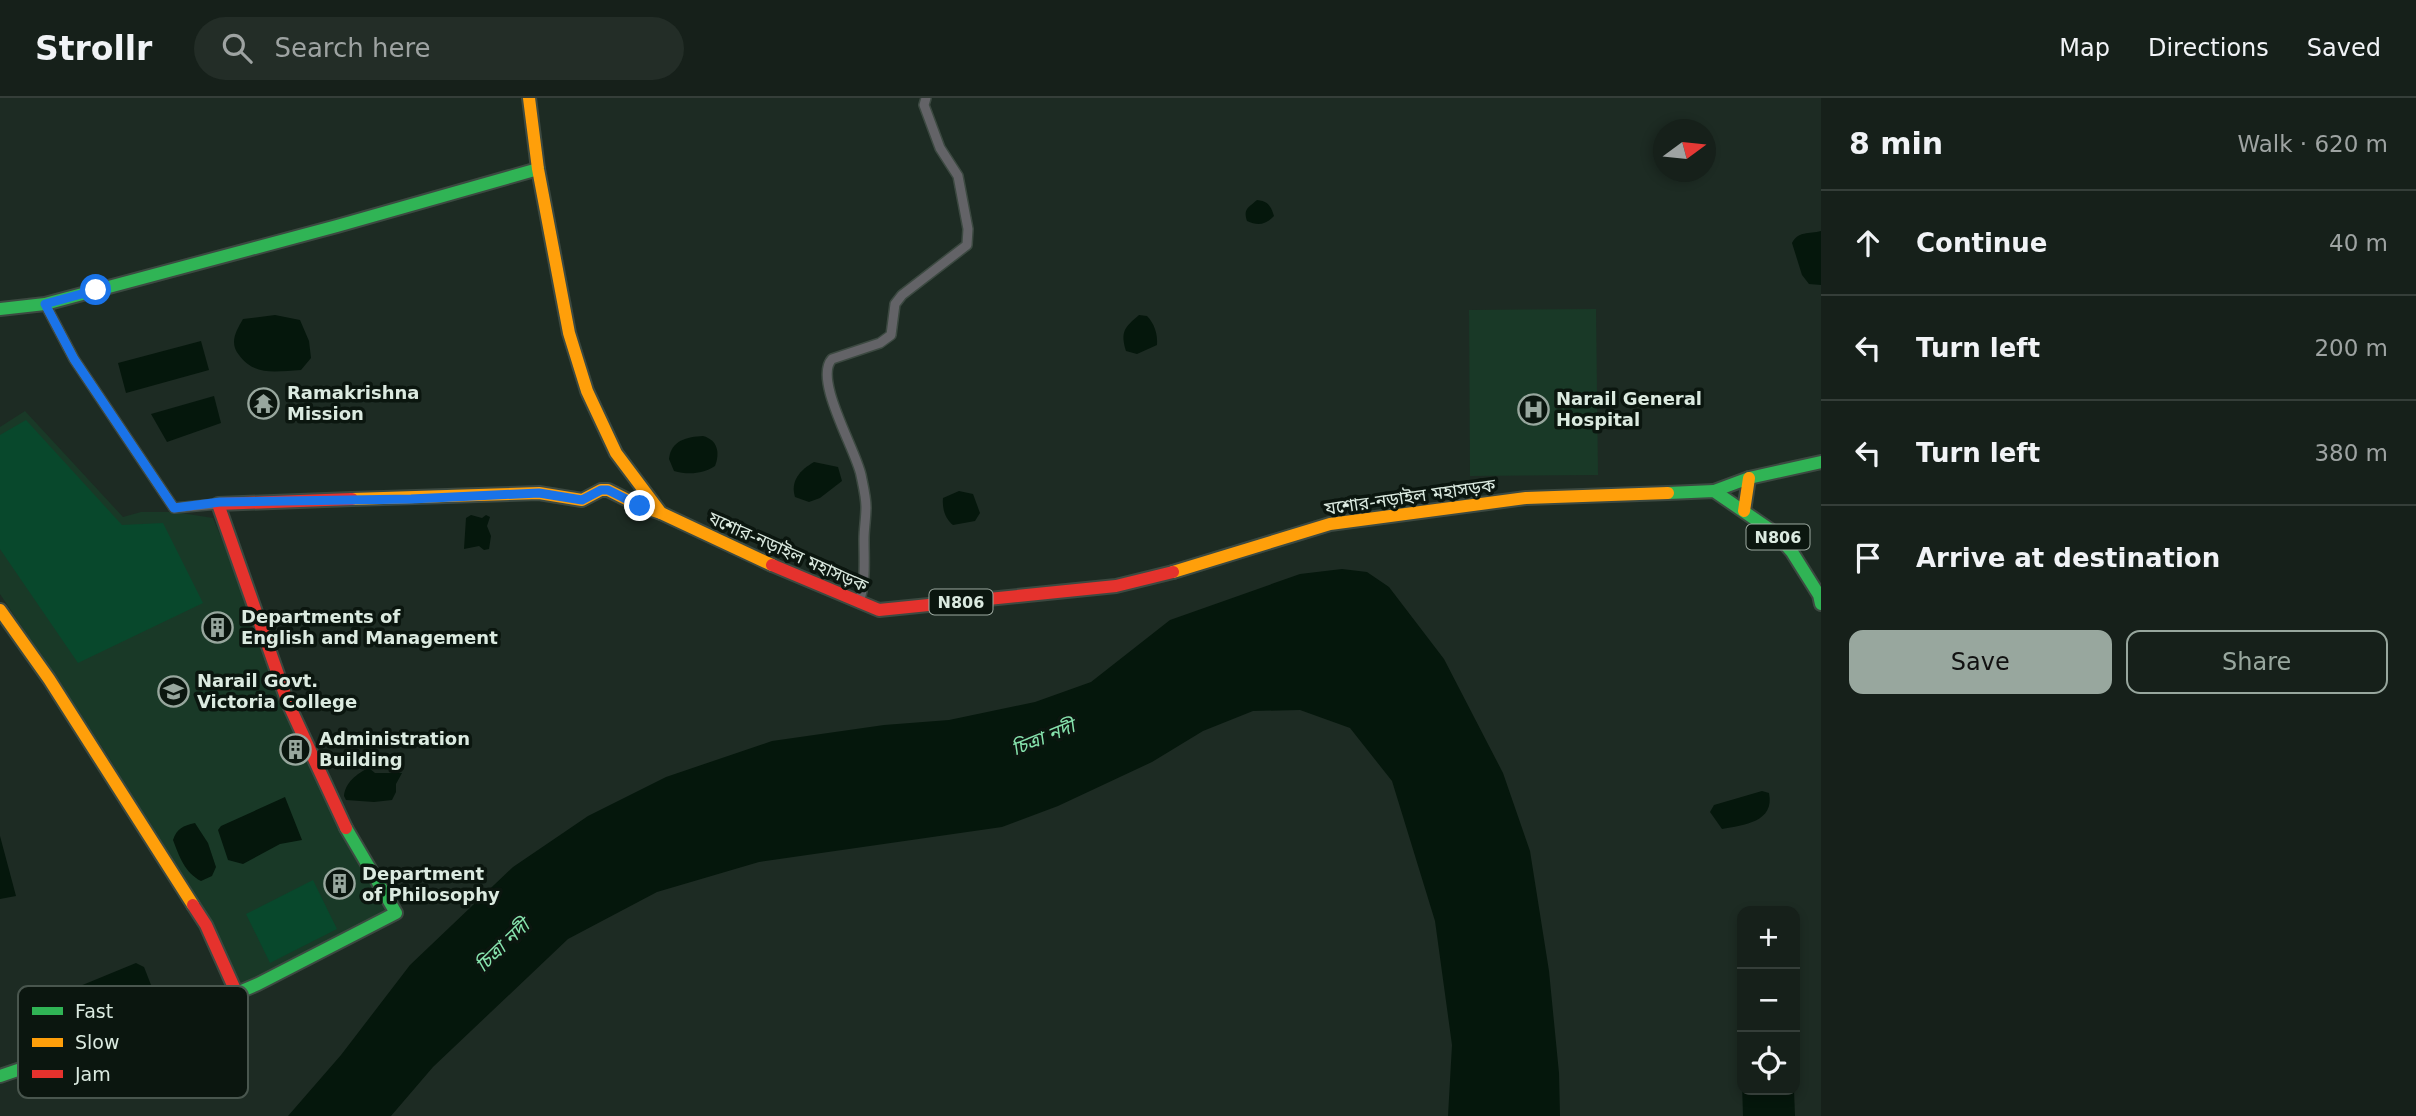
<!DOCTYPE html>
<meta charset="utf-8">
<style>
body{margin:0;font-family:"DejaVu Sans","Noto Sans Bengali",sans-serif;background:#232d27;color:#f1f3f6}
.controls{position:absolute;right:21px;bottom:21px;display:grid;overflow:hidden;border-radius:14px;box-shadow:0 4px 10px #0003}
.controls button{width:63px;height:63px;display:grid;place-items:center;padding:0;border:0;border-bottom:2px solid #353e39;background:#16201a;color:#f1f3f6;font:35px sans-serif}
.compass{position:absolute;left:1653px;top:21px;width:63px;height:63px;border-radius:50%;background:#16201a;box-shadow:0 4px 10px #0003;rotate:75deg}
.stop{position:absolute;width:21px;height:21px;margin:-16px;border:5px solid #1a73e8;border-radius:50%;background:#fff}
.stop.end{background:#1a73e8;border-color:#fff;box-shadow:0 2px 7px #0008}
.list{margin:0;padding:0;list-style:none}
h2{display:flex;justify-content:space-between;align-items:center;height:91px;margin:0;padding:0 28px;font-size:30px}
h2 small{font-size:23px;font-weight:400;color:#9ea3a2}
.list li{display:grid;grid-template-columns:46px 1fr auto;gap:21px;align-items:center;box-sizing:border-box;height:105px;padding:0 28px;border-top:2px solid #353e39}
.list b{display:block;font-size:26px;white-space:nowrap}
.list em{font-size:23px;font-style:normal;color:#9ea3a2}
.actions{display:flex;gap:14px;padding:21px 28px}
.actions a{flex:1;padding:16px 0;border:2px solid #98a79e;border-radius:14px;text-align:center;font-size:24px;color:#98a79e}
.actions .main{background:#98a79e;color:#111}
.icon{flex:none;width:38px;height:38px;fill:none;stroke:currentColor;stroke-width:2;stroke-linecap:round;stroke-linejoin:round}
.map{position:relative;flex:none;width:1821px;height:1018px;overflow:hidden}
header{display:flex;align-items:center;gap:42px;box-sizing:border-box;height:98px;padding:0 35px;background:#16201a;border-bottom:2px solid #353e39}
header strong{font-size:33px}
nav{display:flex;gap:38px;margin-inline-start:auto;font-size:24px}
.search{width:490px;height:63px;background:#232d27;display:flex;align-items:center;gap:18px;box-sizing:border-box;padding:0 24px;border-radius:38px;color:#9ea3a2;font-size:26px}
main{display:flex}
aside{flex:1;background:#16201a}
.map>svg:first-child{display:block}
.built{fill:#193927}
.green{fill:#08482c}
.water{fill:#05170c}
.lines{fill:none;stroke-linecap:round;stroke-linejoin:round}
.street-casing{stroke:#3c4941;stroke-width:12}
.fast-casing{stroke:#3c4941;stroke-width:16}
.slow-casing{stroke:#3c4941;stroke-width:16}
.jam-casing{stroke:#3c4941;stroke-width:16}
.street{stroke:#636367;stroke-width:9}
.fast{stroke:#30b455;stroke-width:12}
.slow{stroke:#ff9f0a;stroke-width:12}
.jam{stroke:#e5322d;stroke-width:12}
.route{stroke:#1a73e8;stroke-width:9}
.labels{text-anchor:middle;stroke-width:7;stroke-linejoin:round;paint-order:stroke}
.shield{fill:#0b160f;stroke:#9daaa1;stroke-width:2}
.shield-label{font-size:16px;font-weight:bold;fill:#dbeae0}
.poi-label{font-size:18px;font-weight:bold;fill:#dbeae0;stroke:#0b160f;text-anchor:start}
.street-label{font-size:18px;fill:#dbeae0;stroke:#0b160f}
.water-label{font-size:19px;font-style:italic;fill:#87e4ae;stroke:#0b160f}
.key{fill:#0b160f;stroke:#49564e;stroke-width:2}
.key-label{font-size:19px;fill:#dbeae0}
</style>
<header>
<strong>Strollr</strong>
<div class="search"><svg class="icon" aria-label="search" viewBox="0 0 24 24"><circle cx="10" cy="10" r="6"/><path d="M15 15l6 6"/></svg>Search here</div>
<nav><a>Map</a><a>Directions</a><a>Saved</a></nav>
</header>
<main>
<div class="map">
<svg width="1821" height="1018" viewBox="0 0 1821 1018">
<rect width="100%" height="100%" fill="#1d2b23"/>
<g class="built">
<path d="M 1596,211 L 1598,377 L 1470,378 L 1469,212 Z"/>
<path d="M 25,313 L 123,419 L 141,414 L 175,414 L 213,420 L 258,528 L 392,813 L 242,889 L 209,822 L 187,789 L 108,658 L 0,496 L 0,329 Z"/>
</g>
<g class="green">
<path d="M 26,322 L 122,427 L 163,425 L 203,505 L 78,565 L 0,451 L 0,337 Z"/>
<path d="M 313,782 L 337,831 L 270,865 L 246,816 Z"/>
</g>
<g class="water">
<path d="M 1257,102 C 1268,103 1271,108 1274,118 C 1265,127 1258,128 1247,123 C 1243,111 1248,110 1257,102 Z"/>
<path d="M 1821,133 L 1821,187 L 1809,186 L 1802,177 L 1792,145 C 1798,133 1809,136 1821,133 Z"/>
<path d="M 275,217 L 300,222 L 309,243 L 311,260 L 301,272 C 277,273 255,279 239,257 C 229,245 236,233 243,221 Z"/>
<path d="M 1139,217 L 1147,218 C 1154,225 1158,236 1157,247 L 1137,256 L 1126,253 C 1120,233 1125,229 1139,217 Z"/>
<path d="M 201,243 L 209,272 L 126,295 L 118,265 Z"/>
<path d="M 214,298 L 221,325 L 167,344 L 151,316 Z"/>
<path d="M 703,338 C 718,342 720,355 715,368 C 703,376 688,377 674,373 L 669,361 C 671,342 687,339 703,338 Z"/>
<path d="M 814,364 L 838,369 L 842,383 L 820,400 L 809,404 L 795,399 C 790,383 800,372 814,364 Z"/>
<path d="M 959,393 L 973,396 L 980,415 L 975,423 L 953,427 C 945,421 942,410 943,400 Z"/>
<path d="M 471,417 L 482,420 L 486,417 L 490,419 L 487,428 L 491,438 L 489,451 L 484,452 L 479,448 L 464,451 L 466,420 Z"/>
<path d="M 1342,471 L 1367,474 L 1389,489 L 1444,561 L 1503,675 L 1530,753 L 1549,873 L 1559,975 L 1560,1018 L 1448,1018 L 1452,947 L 1435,823 L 1392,683 L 1350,630 L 1300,612 L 1253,613 L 1203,633 L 1152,664 L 1058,708 L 1002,729 L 759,764 L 657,794 L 568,841 L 433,969 L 391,1018 L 288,1018 L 341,957 L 410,867 L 513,769 L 588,718 L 666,679 L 772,643 L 884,627 L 949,622 L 1035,604 L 1091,584 L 1170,522 L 1300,476 Z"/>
<path d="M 369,670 L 375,675 L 402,675 L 396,686 L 396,694 L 392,702 L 374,704 L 346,702 L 344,698 C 345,685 357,675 369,670 Z"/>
<path d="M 1762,693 L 1769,695 C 1775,724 1744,727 1722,731 L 1710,714 L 1714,707 Z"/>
<path d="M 285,699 L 302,742 L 280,746 L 243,766 L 228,762 L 218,732 L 221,728 Z"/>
<path d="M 195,725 L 208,745 L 216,769 L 212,778 L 201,783 C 185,775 179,758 173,742 C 177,730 183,728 195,725 Z"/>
<path d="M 0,738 L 16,798 L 0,801 Z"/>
<path d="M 136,865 L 144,869 L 153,892 L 149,905 L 99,925 L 93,920 L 80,888 Z"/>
<path d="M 1742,985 L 1742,992 L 1794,992 L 1795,1018 L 1743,1018 Z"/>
</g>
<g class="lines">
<defs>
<g id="street">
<path d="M 45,206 L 74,261 L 174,410 L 218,406"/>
<path d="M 859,505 C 866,483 864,464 864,441 C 864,431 866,420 866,409 C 866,399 863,387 861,377 C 856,352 813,281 832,261 L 880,245 L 891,237 L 895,206 L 902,197 L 967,147 L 968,131 L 958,78 L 940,50 L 924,7 L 926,0"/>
</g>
<g id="fast">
<path d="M 0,211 L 45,206 L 337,128 L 538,71"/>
<path d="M 1714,393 L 1749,380 L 1821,364"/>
<path d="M 1668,395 L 1714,393 L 1775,435 L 1792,454 L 1819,497 L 1821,506"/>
<path d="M 0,978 L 209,907 L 258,886 L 396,815 L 346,730"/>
</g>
<g id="slow">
<path d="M 529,0 L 538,71 L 569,235 L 587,293 L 616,355 L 661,415 L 772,467"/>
<path d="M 352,401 L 539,395 L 582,402 L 601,392 L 608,392 L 640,408 L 661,415"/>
<path d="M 1744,413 L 1749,380"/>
<path d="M 1173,474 L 1330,426 L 1526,400 L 1668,395"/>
<path d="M 0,512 L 49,581 L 193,807"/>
</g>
<g id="jam">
<path d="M 772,467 L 879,512 L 1116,488 L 1173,474"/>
<path d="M 346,730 L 288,605 L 218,406 L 352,401"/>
<path d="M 193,807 L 206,827 L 237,896"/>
</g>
</defs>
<use href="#street" class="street-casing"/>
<use href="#fast" class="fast-casing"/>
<use href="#slow" class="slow-casing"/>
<use href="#jam" class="jam-casing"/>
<use href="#street" class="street"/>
<use href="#fast" class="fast"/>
<use href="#slow" class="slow"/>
<use href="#jam" class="jam"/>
</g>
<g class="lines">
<path class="route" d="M 96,192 L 45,206 L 74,261 L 174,410 L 220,404 L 411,401 L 539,395 L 582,402 L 601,392 L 608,392 L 640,408"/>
</g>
<defs>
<symbol id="temple-ring" viewBox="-11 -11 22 22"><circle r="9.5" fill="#0b160f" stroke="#98a79e" stroke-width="1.5"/><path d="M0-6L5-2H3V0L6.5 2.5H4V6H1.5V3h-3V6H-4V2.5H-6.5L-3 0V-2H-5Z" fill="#98a79e"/></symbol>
<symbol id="hospital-ring" viewBox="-11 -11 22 22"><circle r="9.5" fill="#0b160f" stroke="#98a79e" stroke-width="1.5"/><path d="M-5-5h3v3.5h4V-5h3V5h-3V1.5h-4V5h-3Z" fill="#98a79e"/></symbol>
<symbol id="building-ring" viewBox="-11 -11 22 22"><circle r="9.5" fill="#0b160f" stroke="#98a79e" stroke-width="1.5"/><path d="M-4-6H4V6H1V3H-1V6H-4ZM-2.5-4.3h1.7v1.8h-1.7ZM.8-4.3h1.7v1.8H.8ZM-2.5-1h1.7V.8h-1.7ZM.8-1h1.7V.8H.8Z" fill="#98a79e"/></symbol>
<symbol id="university-ring" viewBox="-11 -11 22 22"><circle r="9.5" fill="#0b160f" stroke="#98a79e" stroke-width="1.5"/><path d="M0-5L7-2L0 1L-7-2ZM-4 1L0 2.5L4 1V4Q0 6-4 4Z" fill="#98a79e"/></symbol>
</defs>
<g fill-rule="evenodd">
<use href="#temple-ring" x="246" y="288" width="35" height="35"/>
<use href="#hospital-ring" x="1516" y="294" width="35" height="35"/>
<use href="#building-ring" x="200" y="512" width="35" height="35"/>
<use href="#university-ring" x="156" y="576" width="35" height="35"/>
<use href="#building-ring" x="278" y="634" width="35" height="35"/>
<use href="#building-ring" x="322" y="768" width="35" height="35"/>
</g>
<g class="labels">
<g class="shield">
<rect x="1746.5" y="426.5" width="63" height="25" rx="5"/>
<rect x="929.5" y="491.5" width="63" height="25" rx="5"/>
</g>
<g class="shield-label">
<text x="1778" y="445">N806</text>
<text x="961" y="510">N806</text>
</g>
<g class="poi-label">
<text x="287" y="301">Ramakrishna<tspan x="287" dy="21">Mission</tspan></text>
<text x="1556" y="307">Narail General<tspan x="1556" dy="21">Hospital</tspan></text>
<text x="241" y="525">Departments of<tspan x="241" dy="21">English and Management</tspan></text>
<text x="197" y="589">Narail Govt.<tspan x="197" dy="21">Victoria College</tspan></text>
<text x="319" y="647">Administration<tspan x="319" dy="21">Building</tspan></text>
<text x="362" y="782">Department<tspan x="362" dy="21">of Philosophy</tspan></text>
</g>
<g class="street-label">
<text transform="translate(1410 399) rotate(-8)" y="6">যশোর-নড়াইল মহাসড়ক</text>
<text transform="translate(788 454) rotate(24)" y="6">যশোর-নড়াইল মহাসড়ক</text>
</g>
<g class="water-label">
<text transform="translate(1043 639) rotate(-22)" y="7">চিত্রা নদী</text>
<text transform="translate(502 847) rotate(-44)" y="7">চিত্রা নদী</text>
</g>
</g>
<rect x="18" y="888" width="230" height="112" rx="10" class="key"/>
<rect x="32" y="909" width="31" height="8" fill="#30b455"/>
<rect x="32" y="940" width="31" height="9" fill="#ff9f0a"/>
<rect x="32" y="972" width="31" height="8" fill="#e5322d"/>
<g class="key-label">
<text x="75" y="920">Fast</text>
<text x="75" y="951">Slow</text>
<text x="75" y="983">Jam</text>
</g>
</svg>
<div class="controls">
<button>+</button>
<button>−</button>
<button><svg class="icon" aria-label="locate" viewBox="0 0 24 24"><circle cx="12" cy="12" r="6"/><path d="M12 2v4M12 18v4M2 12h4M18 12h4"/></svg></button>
</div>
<svg class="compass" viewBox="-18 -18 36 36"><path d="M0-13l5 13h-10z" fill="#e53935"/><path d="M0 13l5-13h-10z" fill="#9ea3a2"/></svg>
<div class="stop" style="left:96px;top:192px"></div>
<div class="stop end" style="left:640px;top:408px"></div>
</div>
<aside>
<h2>8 min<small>Walk · 620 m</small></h2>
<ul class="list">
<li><svg class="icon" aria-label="ahead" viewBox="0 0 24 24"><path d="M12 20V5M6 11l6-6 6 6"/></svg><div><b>Continue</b></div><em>40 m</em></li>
<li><svg class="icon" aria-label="left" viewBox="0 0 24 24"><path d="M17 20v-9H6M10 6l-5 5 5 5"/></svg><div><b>Turn left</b></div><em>200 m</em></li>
<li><svg class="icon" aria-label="left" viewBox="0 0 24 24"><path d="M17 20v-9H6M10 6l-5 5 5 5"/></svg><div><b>Turn left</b></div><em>380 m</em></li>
<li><svg class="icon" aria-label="arrive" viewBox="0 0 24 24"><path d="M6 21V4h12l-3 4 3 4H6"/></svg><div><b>Arrive at destination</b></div></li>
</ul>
<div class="actions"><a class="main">Save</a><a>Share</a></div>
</aside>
</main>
